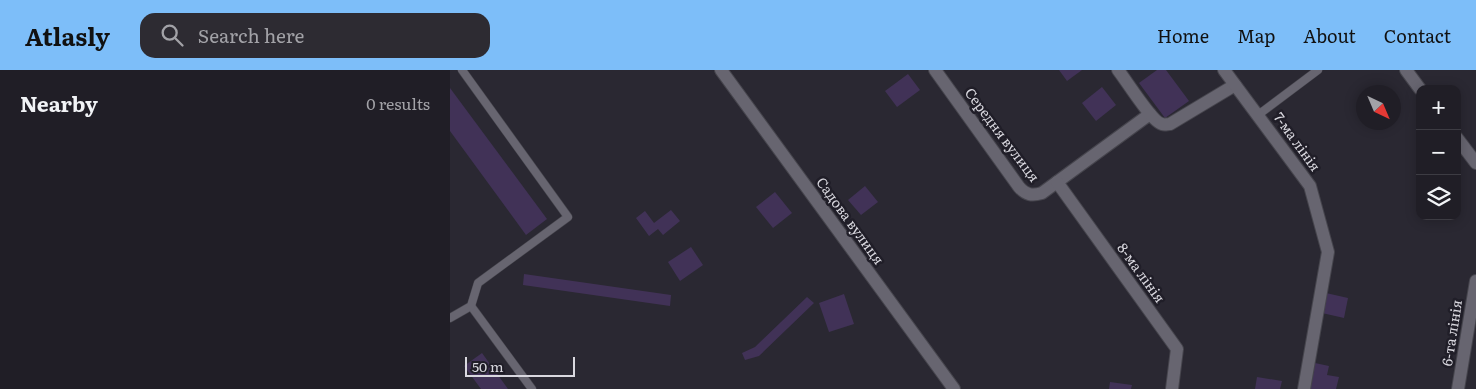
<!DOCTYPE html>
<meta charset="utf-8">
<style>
body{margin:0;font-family:Literata,serif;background:#2d2b32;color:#f1f3f6}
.controls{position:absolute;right:15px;top:15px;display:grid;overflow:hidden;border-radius:10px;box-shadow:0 2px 12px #0003}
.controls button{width:45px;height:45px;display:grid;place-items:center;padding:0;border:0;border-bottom:1px solid #3d3c43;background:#201e26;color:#f1f3f6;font:25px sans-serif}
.compass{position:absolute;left:906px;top:15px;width:45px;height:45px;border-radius:50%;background:#201e26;box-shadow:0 2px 12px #0003;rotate:136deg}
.scale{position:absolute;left:15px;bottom:12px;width:110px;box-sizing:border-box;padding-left:5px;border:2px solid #d9d8df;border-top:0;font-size:14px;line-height:18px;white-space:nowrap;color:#d9d8df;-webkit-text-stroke:4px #201e28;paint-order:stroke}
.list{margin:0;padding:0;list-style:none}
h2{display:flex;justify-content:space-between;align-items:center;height:65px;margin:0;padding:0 20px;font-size:21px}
h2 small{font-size:16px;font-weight:400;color:#a2a2a7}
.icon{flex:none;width:28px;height:28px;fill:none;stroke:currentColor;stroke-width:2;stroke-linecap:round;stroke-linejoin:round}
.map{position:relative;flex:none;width:1026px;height:319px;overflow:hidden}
header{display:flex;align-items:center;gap:30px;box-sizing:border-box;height:70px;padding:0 25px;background:#7dbef9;color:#111}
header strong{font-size:24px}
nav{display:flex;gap:28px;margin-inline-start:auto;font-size:18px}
.search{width:350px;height:45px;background:#2d2b32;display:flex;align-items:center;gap:12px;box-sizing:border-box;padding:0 18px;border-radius:15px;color:#a2a2a7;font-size:19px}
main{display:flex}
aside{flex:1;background:#201e26}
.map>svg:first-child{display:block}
.building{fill:#413257}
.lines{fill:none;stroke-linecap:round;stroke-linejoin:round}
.service-casing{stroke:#46454d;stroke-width:9}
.minor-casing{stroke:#46454d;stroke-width:14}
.service{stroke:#676570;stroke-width:8}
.minor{stroke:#676570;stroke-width:12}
.labels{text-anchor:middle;stroke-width:5;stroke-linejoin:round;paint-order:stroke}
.street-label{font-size:14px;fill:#d9d8df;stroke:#201e28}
</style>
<header>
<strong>Atlasly</strong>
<div class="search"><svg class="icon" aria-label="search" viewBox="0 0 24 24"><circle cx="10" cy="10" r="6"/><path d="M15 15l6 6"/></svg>Search here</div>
<nav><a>Home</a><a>Map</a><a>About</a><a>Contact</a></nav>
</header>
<main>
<aside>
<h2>Nearby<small>0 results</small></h2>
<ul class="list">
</ul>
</aside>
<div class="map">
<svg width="1026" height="319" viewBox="0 0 1026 319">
<rect width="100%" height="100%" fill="#2a2832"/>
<g class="building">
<path d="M 609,0 L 632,0 L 617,11 Z"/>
<path d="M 707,0 L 716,0 L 739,31 L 715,48 L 689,13 Z"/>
<path d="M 458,4 L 470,20 L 447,37 L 435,21 Z"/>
<path d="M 652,17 L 666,35 L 646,51 L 632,33 Z"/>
<path d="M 0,18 L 97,149 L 76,165 L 0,61 Z"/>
<path d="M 415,116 L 428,132 L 411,145 L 398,130 Z"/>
<path d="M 325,122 L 342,143 L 323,158 L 306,137 Z"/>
<path d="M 221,140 L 230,151 L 213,165 L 208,159 L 199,166 L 186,148 L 195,141 L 204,153 Z"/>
<path d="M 241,177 L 253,195 L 230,211 L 218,192 Z"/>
<path d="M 74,204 L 221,225 L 220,236 L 73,215 Z"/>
<path d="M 876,223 L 898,228 L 894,248 L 872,243 Z"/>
<path d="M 394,224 L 404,254 L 379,262 L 369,233 Z"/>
<path d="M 357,227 L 364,233 L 309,286 L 295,290 L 292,283 L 305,277 Z"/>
<path d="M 32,283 L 58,319 L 31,319 L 14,296 Z"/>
<path d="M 865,293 L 879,296 L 877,305 L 889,307 L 886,319 L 860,319 Z"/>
<path d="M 807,307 L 832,311 L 830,319 L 805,319 Z"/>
<path d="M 660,312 L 682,315 L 681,319 L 659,319 Z"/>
</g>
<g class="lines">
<defs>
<g id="service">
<path d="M 808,45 L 868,0"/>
<path d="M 21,236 L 82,319"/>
<path d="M 0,248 L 21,236 L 28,213 L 118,147 L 12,0"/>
</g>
<g id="minor">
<path d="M 271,0 L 504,319"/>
<path d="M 485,0 L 569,117 C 576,125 582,126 592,123 L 700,44"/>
<path d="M 668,0 C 676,10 702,52 712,54 C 715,55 717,54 720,54 L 785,15"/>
<path d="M 774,0 L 860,116 L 878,182 L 854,319"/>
<path d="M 956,0 L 970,19"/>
<path d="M 1007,68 L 1026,93"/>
<path d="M 607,112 L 727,279 L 722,319"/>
<path d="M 1008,319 L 1026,211"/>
</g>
</defs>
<use href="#service" class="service-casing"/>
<use href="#minor" class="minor-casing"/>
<use href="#service" class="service"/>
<use href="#minor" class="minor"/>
</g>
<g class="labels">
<g class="street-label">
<text transform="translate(552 65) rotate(53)" y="5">Середня вулиця</text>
<text transform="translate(847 72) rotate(54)" y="5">7-ма лінія</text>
<text transform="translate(400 151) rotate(54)" y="5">Садова вулиця</text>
<text transform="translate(691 203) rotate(54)" y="5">8-ма лінія</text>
<text transform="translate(1002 263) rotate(-81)" y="5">6-та лінія</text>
</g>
</g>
</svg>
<div class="controls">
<button>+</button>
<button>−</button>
<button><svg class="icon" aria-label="layers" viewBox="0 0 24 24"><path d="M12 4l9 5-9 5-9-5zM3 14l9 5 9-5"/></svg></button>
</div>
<svg class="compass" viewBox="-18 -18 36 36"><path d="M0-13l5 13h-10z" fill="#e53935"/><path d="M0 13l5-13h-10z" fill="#a2a2a7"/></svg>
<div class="scale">50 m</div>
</div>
</main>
